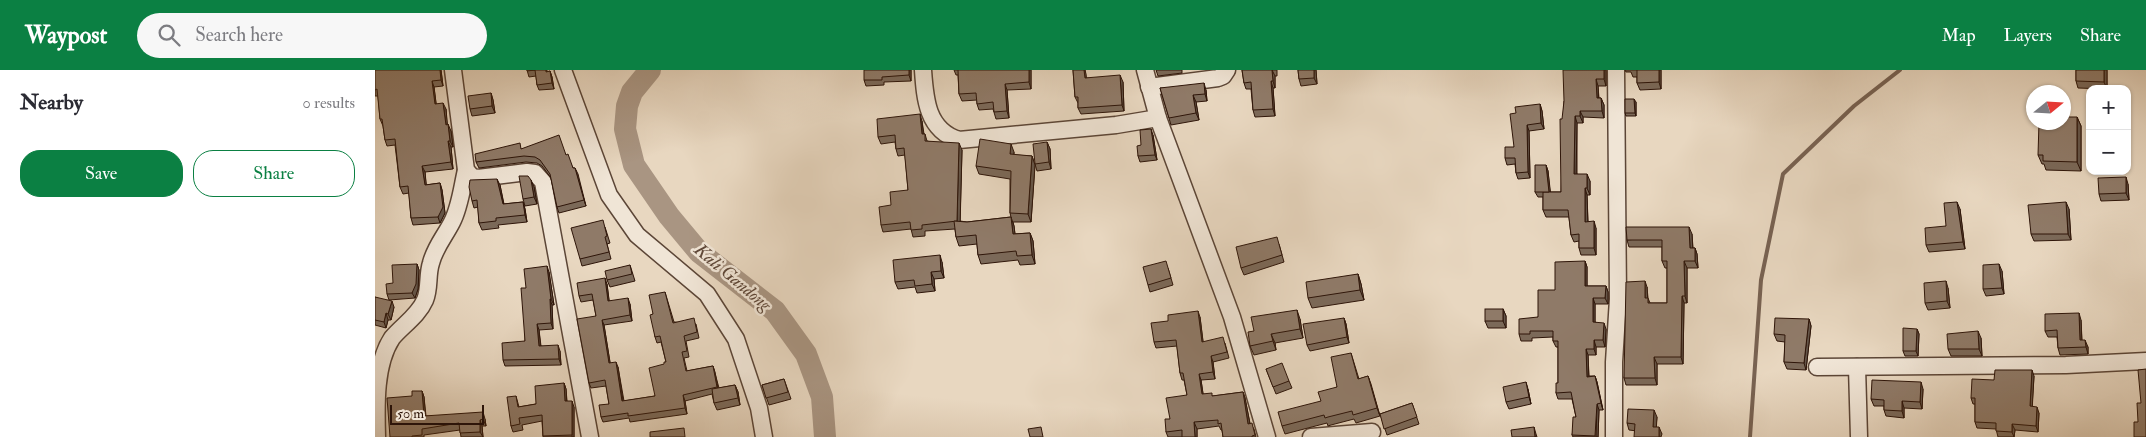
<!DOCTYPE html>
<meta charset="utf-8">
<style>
body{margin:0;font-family:"IM FELL Double Pica",serif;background:#f7f7f7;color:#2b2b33}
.controls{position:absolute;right:15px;top:15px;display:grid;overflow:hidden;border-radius:10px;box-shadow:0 1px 4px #0004}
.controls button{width:45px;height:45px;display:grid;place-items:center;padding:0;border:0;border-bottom:1px solid #e1e1e2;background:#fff;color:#2b2b33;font:25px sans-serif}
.compass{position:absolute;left:1651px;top:15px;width:45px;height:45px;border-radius:50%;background:#fff;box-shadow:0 1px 4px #0004;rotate:72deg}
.scale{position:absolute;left:15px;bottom:12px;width:94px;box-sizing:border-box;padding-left:5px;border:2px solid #2e1509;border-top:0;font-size:14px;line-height:18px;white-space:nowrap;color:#2e1509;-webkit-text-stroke:4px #f0e5d6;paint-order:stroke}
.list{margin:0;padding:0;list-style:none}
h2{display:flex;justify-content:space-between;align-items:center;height:65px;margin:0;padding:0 20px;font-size:21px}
h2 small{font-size:16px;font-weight:400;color:#7c7c81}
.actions{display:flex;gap:10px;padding:15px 20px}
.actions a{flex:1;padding:11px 0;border:1px solid #0b8043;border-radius:20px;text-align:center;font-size:18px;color:#0b8043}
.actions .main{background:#0b8043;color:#fff}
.icon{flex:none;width:28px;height:28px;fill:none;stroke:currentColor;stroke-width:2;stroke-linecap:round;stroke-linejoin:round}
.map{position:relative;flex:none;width:1771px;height:367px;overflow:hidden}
header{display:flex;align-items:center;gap:30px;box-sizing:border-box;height:70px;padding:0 25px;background:#0b8043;color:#fff}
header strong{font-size:24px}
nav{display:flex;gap:28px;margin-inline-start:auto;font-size:18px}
.search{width:350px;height:45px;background:#f7f7f7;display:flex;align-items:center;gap:12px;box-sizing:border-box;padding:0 18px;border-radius:28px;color:#7c7c81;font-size:19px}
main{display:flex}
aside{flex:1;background:#fff}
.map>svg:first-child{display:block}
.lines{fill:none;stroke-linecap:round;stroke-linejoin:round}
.stream{stroke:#786252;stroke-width:4}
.river{stroke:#a99582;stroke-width:22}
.minor-casing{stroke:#5c4637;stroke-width:19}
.minor{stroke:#f0e5d6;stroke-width:16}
.wall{fill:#7b6959;stroke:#2e1509}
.shaded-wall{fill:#645549;stroke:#2e1509}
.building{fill:#8f7a68;stroke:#2e1509}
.labels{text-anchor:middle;stroke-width:5;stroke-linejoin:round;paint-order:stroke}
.water-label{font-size:18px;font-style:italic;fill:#5f4839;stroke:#f0e5d6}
</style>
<header>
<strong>Waypost</strong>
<div class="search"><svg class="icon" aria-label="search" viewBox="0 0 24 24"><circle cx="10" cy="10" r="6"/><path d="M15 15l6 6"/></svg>Search here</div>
<nav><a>Map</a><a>Layers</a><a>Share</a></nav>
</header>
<main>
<aside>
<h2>Nearby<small>0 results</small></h2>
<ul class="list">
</ul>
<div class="actions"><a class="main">Save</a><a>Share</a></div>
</aside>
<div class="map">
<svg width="1771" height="367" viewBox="0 0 1771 367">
<rect width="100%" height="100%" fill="#e8d7c0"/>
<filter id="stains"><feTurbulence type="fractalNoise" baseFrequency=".004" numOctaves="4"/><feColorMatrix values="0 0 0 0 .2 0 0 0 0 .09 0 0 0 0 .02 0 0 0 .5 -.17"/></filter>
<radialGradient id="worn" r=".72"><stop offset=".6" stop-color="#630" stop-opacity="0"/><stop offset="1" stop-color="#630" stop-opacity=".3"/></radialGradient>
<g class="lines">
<path class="stream" d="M 1375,367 L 1386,210 L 1408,104 L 1479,36 L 1525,0"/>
<path class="river" d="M 275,0 L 257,22 L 252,36 L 250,59 L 259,95 L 294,146 L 324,182 L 400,241 L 431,284 L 447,327 L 450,367"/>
<defs>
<g id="minor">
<path d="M 78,0 L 91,100 L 97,107 L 103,108 L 152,102 L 160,103 L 168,112 L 215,367"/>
<path d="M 188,0 L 234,125 L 262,165 L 332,224 L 361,269 L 384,338 L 389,367"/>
<path d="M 548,0 C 550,29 552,60 584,70 L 741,55 L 783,48"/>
<path d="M 770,0 L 783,48 L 857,247 L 892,367"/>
<path d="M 774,17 L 843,8 L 848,6 L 852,0"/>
<path d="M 1442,297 L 1691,295 L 1771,291"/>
<path d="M 1482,297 L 1484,367"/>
<path d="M 2,367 C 1,334 0,294 17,268 C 28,255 43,246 50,230 C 55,218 52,205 56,193 C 60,177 70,166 77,152 C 85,137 87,117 91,100"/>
<path d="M 936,367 L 997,362"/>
<path d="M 1239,367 L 1239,292 L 1243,229 L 1241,0"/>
</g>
</defs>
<use href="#minor" class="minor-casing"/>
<use href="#minor" class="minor"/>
</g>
<g class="wall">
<path d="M 0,0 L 66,0 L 68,16 L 59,17 L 61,34 L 71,39 L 72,55 L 76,61 L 78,77 L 76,77 L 78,99 L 50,102 L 51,115 L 65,113 L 67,120 L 70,143 L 65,153 L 38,155 L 36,148 L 34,123 L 28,124 L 25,117 L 20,75 L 12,76 L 10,70 L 8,56 L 5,49 L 3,26 L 0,26 Z"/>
<path d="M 152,0 L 172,0 L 172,2 L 175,1 L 177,7 L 179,19 L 164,20 L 162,15 L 161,6 L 154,7 Z"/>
<path d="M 536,0 L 536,11 L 509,12 L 509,15 L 491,16 L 489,10 Z"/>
<path d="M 579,0 L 656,0 L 656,19 L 632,20 L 634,48 L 621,49 L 618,39 L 604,40 L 602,34 L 602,30 L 587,31 L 584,24 L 583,5 L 581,5 Z"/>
<path d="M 698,0 L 710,0 L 711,8 L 748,12 L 749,41 L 706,44 L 703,38 L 703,33 L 700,27 Z"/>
<path d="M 781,0 L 807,0 L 807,3 L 783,6 Z"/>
<path d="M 867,0 L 902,0 L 902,6 L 900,6 L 900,18 L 898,18 L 900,46 L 880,47 L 878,40 L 876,19 L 871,19 L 869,13 Z"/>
<path d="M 923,0 L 941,0 L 942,14 L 926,16 L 924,9 Z"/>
<path d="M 1231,0 L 1231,16 L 1223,16 L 1224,28 L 1226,28 L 1229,35 L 1229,48 L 1208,47 L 1208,53 L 1202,53 L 1202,104 L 1215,111 L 1215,125 L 1212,125 L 1213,151 L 1221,158 L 1221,185 L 1206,185 L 1204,178 L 1204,171 L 1199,172 L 1196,165 L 1194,147 L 1171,147 L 1168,140 L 1168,127 L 1163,127 L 1160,122 L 1171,95 L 1173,101 L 1175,122 L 1186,122 L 1189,31 Z"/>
<path d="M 1250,0 L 1286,0 L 1286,19 L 1265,20 L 1262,13 L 1262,7 L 1258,7 L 1256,2 L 1251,2 Z"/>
<path d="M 1701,0 L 1732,0 L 1732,19 L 1703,18 L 1701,11 Z"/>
<path d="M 785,18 L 831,20 L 832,31 L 821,32 L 824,50 L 796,55 Z"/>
<path d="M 116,23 L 118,30 L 120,43 L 97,46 L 95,39 Z"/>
<path d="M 1261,32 L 1261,46 L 1251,46 L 1250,43 Z"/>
<path d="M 1165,34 L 1167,41 L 1169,59 L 1154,61 L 1155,108 L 1143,109 L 1141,103 L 1140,94 L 1132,95 L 1130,88 L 1139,77 Z"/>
<path d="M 1702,47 L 1706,56 L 1706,101 L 1671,100 L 1669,94 L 1667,94 L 1663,85 Z"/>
<path d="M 547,51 L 549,64 L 550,64 L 552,71 L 587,80 L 585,151 L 592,152 L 636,147 L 635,143 L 635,109 L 604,104 L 601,96 L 639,82 L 639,85 L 657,86 L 660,95 L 656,152 L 638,152 L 639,156 L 640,164 L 655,163 L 658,171 L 660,194 L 645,195 L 643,190 L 606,194 L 603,185 L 602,174 L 584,176 L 581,167 L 580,159 L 550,161 L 550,166 L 538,167 L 536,159 L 508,162 L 506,155 L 516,135 L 533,120 L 530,85 L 523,86 L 521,79 L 520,72 L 506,74 L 503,67 Z"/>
<path d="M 778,65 L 782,90 L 765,92 L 763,86 L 766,75 Z"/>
<path d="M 672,72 L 675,79 L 676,99 L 662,101 L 660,94 Z"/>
<path d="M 147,79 L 191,85 L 198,98 L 200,98 L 211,136 L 184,143 L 182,137 L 176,108 L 167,96 L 162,93 L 151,92 L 104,98 L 101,92 Z"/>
<path d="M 1753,114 L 1754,130 L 1726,131 L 1724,124 Z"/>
<path d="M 125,115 L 129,134 L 148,132 L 150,139 L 152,152 L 123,155 L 124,158 L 107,160 L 104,153 L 103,137 L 99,138 L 97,131 Z"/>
<path d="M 159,117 L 162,134 L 150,136 L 148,129 Z"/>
<path d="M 1585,139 L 1590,179 L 1554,182 L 1551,175 L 1571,156 Z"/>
<path d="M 1694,139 L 1696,170 L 1659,171 L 1656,164 Z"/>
<path d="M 230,157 L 235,173 L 232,174 L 236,189 L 207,196 L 205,189 Z"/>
<path d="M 1317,164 L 1318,178 L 1320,178 L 1322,184 L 1323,198 L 1312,198 L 1312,233 L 1309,233 L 1308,294 L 1282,294 L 1282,315 L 1251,315 L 1249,308 L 1272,217 L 1273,228 L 1275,233 L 1292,233 L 1292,198 L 1290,198 L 1287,191 L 1287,177 L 1254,177 L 1252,170 Z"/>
<path d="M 904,174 L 909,192 L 869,205 L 866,198 Z"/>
<path d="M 1210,191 L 1212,197 L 1212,216 L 1231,216 L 1233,222 L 1233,234 L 1220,234 L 1220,252 L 1231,259 L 1230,277 L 1221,277 L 1221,285 L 1213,285 L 1214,306 L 1220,306 L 1222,312 L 1228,340 L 1224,340 L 1223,367 L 1198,367 L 1197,365 L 1201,347 L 1197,329 L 1183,329 L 1181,323 L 1183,313 L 1183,277 L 1181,277 L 1178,271 L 1178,267 L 1157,268 L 1157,271 L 1146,271 L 1144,264 L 1163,247 L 1180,220 Z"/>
<path d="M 567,192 L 569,208 L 559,209 L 560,221 L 542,223 L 540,217 L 523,219 L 520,212 Z"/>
<path d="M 42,194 L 44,200 L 43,219 L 40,228 L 14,230 L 12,224 L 18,213 Z"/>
<path d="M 255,195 L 260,211 L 235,217 L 232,210 Z"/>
<path d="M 793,198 L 798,215 L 775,222 L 773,215 Z"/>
<path d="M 1627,201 L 1629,224 L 1611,226 L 1608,219 Z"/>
<path d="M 174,202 L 179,235 L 177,235 L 178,259 L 164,260 L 166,276 L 185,281 L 186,295 L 130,296 L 128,290 L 150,271 L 151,218 Z"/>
<path d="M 983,204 L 986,214 L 989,230 L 937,238 L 933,228 Z"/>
<path d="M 232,214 L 234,231 L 255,234 L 257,251 L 229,255 L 235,293 L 243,297 L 249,331 L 280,326 L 289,294 L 291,292 L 286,272 L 282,273 L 280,267 L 278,244 L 290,222 L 299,252 L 321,254 L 324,268 L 311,271 L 314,287 L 309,288 L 312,301 L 338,296 L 344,318 L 360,315 L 363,322 L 365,335 L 342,340 L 339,333 L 337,324 L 310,331 L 312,344 L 255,352 L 254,348 L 228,352 L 226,347 L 234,334 L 231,316 L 216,318 L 214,313 L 221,246 L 218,230 L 206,232 L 204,226 Z"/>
<path d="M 1573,218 L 1575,238 L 1553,240 L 1550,233 Z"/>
<path d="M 0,227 L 19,237 L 16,250 L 13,250 L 11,258 L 0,255 Z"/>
<path d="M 1128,239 L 1131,246 L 1131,258 L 1113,258 L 1110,251 Z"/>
<path d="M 825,247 L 828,272 L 850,273 L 854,288 L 838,292 L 840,309 L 826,310 L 828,324 L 838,326 L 868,322 L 870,328 L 875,353 L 879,359 L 881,367 L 848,367 L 847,360 L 846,360 L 844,356 L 822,359 L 822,367 L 793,367 L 791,362 L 795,349 L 812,325 L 809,310 L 807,310 L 805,303 L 802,276 L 781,278 L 779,272 Z"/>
<path d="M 969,248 L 971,254 L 974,273 L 935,281 L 932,275 Z"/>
<path d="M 925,249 L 928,268 L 900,273 L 901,280 L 879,285 L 875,276 Z"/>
<path d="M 1434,249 L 1436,256 L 1431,300 L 1412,299 L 1409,292 L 1410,272 L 1402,271 L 1399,264 Z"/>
<path d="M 1706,250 L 1707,270 L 1713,277 L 1713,284 L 1685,285 L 1683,278 L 1682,267 L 1673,267 L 1670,261 Z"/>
<path d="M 1542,259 L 1544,264 L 1543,286 L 1530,286 L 1528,281 Z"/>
<path d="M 1606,268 L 1607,286 L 1576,286 L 1573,279 Z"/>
<path d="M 976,283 L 984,309 L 993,306 L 1005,346 L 981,353 L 979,349 L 956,355 L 953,356 L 952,353 L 910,364 L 907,356 L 946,331 L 962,317 Z"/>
<path d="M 891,299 L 914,311 L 917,318 L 901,324 Z"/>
<path d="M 1659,306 L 1657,337 L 1664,343 L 1663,362 L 1640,360 L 1639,367 L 1623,367 L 1621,359 L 1602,358 L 1600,352 L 1600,334 L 1598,334 L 1596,328 L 1619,310 Z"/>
<path d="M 409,309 L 416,329 L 394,335 L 387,315 Z"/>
<path d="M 189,313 L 191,319 L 192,331 L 199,337 L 199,367 L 168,367 L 167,351 L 147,355 L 148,360 L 138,362 L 136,356 L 141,326 L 144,337 L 161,334 Z"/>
<path d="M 1153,319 L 1156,334 L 1134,339 L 1131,332 Z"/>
<path d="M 1548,319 L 1547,339 L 1529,338 L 1529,348 L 1511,346 L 1509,340 L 1509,336 L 1499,336 L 1496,329 Z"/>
<path d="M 47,321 L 49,327 L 51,346 L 110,349 L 111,356 L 107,356 L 108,367 L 86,367 L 85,360 L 49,365 L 49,367 L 15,367 L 37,326 Z"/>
<path d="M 1037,333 L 1044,354 L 1012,365 L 1005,344 Z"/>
<path d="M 1282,347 L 1281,357 L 1287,364 L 1254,360 L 1252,353 Z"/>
</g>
<g class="shaded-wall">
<path d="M 65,0 L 66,0 L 68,16 L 66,10 Z"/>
<path d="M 534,0 L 536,0 L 536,11 L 534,5 Z"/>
<path d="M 654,0 L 656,0 L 656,19 L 654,12 Z"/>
<path d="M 709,0 L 710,0 L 711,4 L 712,14 L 710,8 Z"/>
<path d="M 897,0 L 900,6 L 900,18 L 898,11 Z"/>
<path d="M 939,0 L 941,0 L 942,14 L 939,8 Z"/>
<path d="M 1229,0 L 1231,0 L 1231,16 L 1229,9 Z"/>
<path d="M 1284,0 L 1286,0 L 1286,19 L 1284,12 Z"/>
<path d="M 1729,0 L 1732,0 L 1732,19 L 1729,12 Z"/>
<path d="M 175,1 L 177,7 L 179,19 L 177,13 Z"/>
<path d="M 745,5 L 748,12 L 749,41 L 747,35 Z"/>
<path d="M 1221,9 L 1223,16 L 1224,35 L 1222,28 Z"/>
<path d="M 57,11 L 59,17 L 62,40 L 60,34 Z"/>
<path d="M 896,11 L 898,18 L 900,46 L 898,39 Z"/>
<path d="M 829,13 L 831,20 L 832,31 L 830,24 Z"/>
<path d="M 630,14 L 632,20 L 634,48 L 632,41 Z"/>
<path d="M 116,23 L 118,30 L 120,43 L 117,36 Z"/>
<path d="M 818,25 L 821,32 L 824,50 L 821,43 Z"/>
<path d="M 1226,28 L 1229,35 L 1229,48 L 1227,41 Z"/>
<path d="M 1259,29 L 1261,32 L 1261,46 L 1260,43 Z"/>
<path d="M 68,33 L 71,39 L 73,61 L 71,55 Z"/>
<path d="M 1165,34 L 1167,41 L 1169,59 L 1166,53 Z"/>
<path d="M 1205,41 L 1208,47 L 1208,53 L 1205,46 Z"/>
<path d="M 545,44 L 547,51 L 549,71 L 547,64 Z"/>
<path d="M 1200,46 L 1202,53 L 1201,111 L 1199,104 Z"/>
<path d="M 1702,47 L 1706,56 L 1706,101 L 1702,92 Z"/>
<path d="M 73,54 L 76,61 L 78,77 L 75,71 Z"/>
<path d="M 1152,55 L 1154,61 L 1155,108 L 1153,102 Z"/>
<path d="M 776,59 L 778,65 L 782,90 L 780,85 Z"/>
<path d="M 73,71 L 76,77 L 78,99 L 76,92 Z"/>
<path d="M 672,72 L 675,79 L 676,99 L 674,92 Z"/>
<path d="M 584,73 L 587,80 L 585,158 L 582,151 Z"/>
<path d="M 636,74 L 639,82 L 638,93 L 635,84 Z"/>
<path d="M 657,86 L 660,95 L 656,152 L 653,144 Z"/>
<path d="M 1171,95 L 1173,101 L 1176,127 L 1174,122 Z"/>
<path d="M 47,96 L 50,102 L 52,122 L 50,115 Z"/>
<path d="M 200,98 L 203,104 L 211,136 L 209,130 Z"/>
<path d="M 1212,104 L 1215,111 L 1215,125 L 1212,118 Z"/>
<path d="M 1751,107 L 1753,114 L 1754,130 L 1751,123 Z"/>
<path d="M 122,109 L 125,115 L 130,141 L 128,134 Z"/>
<path d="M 156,110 L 159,117 L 162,134 L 159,127 Z"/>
<path d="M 65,113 L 67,120 L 70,143 L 65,153 L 63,147 Z"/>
<path d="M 1210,118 L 1212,125 L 1213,158 L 1210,152 Z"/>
<path d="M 148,132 L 150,139 L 152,152 L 150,145 Z"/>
<path d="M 1582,132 L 1585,139 L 1590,179 L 1588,172 Z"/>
<path d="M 1691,132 L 1694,139 L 1696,170 L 1693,164 Z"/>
<path d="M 636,147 L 639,156 L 641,173 L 638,164 Z"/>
<path d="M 1219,151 L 1221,158 L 1221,185 L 1219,178 Z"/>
<path d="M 1314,157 L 1317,164 L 1318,184 L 1315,178 Z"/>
<path d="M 655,163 L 658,171 L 660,194 L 657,185 Z"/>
<path d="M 1320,178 L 1322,184 L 1323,198 L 1320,191 Z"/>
<path d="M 565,185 L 567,192 L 569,208 L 566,201 Z"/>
<path d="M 1210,191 L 1212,197 L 1212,222 L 1210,216 Z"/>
<path d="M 1309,191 L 1312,198 L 1312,233 L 1310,226 Z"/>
<path d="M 42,194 L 44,200 L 43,219 L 40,228 L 37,223 Z"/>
<path d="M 1624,194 L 1627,201 L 1629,224 L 1627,218 Z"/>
<path d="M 172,196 L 174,202 L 179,235 L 176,229 Z"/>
<path d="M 556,202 L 559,209 L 560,221 L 557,214 Z"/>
<path d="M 983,204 L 986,214 L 989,230 L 985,220 Z"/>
<path d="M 230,208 L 232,214 L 235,237 L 233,231 Z"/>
<path d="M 1270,211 L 1272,217 L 1273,235 L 1270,228 Z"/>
<path d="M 1571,211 L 1573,218 L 1575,238 L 1572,231 Z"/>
<path d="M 1231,216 L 1233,222 L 1233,234 L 1230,228 Z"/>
<path d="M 1307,226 L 1309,233 L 1308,294 L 1306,287 Z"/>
<path d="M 253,228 L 255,234 L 257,251 L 255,245 Z"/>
<path d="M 1218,228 L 1220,234 L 1220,258 L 1218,252 Z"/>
<path d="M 175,229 L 177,235 L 178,259 L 176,253 Z"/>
<path d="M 17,231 L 19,237 L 16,250 L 13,244 Z"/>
<path d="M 1128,239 L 1131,246 L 1131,258 L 1128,251 Z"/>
<path d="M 922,240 L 925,249 L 928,268 L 925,259 Z"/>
<path d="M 823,241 L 825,247 L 829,279 L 827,272 Z"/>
<path d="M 11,243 L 13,250 L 11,258 L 9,252 Z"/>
<path d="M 1704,243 L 1706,250 L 1707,277 L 1705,270 Z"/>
<path d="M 969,248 L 971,254 L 974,273 L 972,267 Z"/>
<path d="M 1434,249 L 1436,256 L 1431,300 L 1429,293 Z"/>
<path d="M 227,250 L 229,255 L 236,298 L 234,293 Z"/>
<path d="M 1229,253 L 1231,259 L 1230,277 L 1228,270 Z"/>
<path d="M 162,254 L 164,260 L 166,282 L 164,276 Z"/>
<path d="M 1542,259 L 1544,264 L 1543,286 L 1541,281 Z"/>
<path d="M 1603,261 L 1606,268 L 1607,286 L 1604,279 Z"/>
<path d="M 896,264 L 900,273 L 901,280 L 898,271 Z"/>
<path d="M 1219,270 L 1221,277 L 1221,285 L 1219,279 Z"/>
<path d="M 1710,270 L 1713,277 L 1713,284 L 1711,277 Z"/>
<path d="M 183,275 L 185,281 L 186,295 L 184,289 Z"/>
<path d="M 1211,279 L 1213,285 L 1214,313 L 1212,307 Z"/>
<path d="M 836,286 L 838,292 L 840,309 L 838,302 Z"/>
<path d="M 1279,287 L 1282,294 L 1282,315 L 1280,308 Z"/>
<path d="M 241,292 L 243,297 L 249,337 L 247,331 Z"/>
<path d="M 338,296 L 340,302 L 344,323 L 342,317 Z"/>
<path d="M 1657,300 L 1659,306 L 1657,342 L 1655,336 Z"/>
<path d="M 824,304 L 826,310 L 829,330 L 827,324 Z"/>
<path d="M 993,306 L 996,314 L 1005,346 L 1002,338 Z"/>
<path d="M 1220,306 L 1222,312 L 1228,340 L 1226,333 Z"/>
<path d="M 1151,312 L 1153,319 L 1156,334 L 1154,327 Z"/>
<path d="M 1546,312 L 1548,319 L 1547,339 L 1545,332 Z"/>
<path d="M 189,313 L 191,319 L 192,337 L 190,331 Z"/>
<path d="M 360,315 L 363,322 L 365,335 L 363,328 Z"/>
<path d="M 47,321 L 49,327 L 51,353 L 49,346 Z"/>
<path d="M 868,322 L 870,328 L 876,360 L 873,354 Z"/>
<path d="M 308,325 L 310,331 L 312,344 L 310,338 Z"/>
<path d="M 197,331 L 199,337 L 199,367 L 197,367 Z"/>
<path d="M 1527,331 L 1529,338 L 1529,348 L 1527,341 Z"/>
<path d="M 1222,334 L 1224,340 L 1223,367 L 1221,367 Z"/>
<path d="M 1662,337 L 1664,343 L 1663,362 L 1661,356 Z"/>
<path d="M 1279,340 L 1282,347 L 1281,363 L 1278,357 Z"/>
<path d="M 108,342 L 110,349 L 111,356 L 108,349 Z"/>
<path d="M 105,350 L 107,356 L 108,367 L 105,362 Z"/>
<path d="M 819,352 L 822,359 L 822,367 L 820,367 Z"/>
<path d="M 1637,354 L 1640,360 L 1639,367 L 1637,362 Z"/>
<path d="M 1159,357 L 1161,364 L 1162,367 L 1160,367 Z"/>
<path d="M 1284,357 L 1287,364 L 1286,367 L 1284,367 Z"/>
</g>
<g class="building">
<path d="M 0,0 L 65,0 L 66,10 L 57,11 L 60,34 L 68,33 L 71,55 L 73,54 L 75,71 L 73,71 L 76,92 L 47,96 L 50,115 L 65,113 L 68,137 L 63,147 L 36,148 L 33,116 L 25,117 L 20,69 L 10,70 L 7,49 L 5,49 L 2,19 L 0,20 Z"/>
<path d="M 152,0 L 171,0 L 171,2 L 175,1 L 177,13 L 162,15 L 160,0 L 152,1 Z"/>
<path d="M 489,0 L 534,0 L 534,5 L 507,7 L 507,10 L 489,10 Z"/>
<path d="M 583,0 L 654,0 L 654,12 L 630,14 L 632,41 L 619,42 L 618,32 L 602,34 L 601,23 L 584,24 Z"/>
<path d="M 698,0 L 709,0 L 710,8 L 745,5 L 747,35 L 703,38 L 703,27 L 700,27 Z"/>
<path d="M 867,0 L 897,0 L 898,11 L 896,11 L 898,39 L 878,40 L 876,12 L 869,13 Z"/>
<path d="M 923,0 L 939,0 L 939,8 L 924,9 Z"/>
<path d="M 1188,0 L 1229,0 L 1229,9 L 1221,9 L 1222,28 L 1226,28 L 1227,41 L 1205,41 L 1205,46 L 1200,46 L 1199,104 L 1212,104 L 1212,118 L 1210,118 L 1210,152 L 1219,151 L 1219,178 L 1204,178 L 1204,164 L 1196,165 L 1193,140 L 1168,140 L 1168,122 L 1186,122 L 1185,49 L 1187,49 L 1189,31 Z"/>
<path d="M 1262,0 L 1284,0 L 1284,12 L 1262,13 Z"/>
<path d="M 1701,0 L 1729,0 L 1729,12 L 1701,11 Z"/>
<path d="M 829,13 L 830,24 L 818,25 L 821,43 L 794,48 L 785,18 Z"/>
<path d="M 116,23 L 117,36 L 95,39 L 93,26 Z"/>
<path d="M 1250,29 L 1259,29 L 1260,43 L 1250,43 Z"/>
<path d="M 1165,34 L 1166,53 L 1152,55 L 1153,102 L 1141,103 L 1140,88 L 1130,88 L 1130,77 L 1139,77 L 1135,44 L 1141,43 L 1140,37 Z"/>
<path d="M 545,44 L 547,64 L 550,64 L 550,71 L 584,73 L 582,151 L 547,155 L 547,159 L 536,160 L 535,152 L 506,155 L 504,137 L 516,135 L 515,122 L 533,120 L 529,78 L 521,79 L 520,65 L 503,67 L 502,49 Z"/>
<path d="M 1688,47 L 1702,47 L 1702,92 L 1668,91 L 1668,85 L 1663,85 L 1664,52 L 1688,52 Z"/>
<path d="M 776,59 L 780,85 L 763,86 L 762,76 L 766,75 L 765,60 Z"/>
<path d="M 184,65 L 191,85 L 193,84 L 198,98 L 200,98 L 209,130 L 182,137 L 175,104 L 165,90 L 160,87 L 149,86 L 101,92 L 100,84 L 145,73 L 146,79 Z"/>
<path d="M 605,69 L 636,74 L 635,84 L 657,86 L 653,144 L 635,143 L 636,101 L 601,96 Z"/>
<path d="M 672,72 L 674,92 L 660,94 L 658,74 Z"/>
<path d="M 1160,95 L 1171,95 L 1174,122 L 1160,122 Z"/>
<path d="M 144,106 L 153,106 L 156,110 L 159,127 L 148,129 Z"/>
<path d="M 1751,107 L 1751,123 L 1724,124 L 1723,108 Z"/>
<path d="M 122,109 L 128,134 L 148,132 L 150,145 L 121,148 L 121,151 L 104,153 L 102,130 L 97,131 L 94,117 L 95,110 Z"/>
<path d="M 1582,132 L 1588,172 L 1551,175 L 1550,158 L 1571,156 L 1569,133 Z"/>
<path d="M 1691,132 L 1693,164 L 1656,164 L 1653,135 Z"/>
<path d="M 636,147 L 638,164 L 655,163 L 657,185 L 642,186 L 641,181 L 603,185 L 601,165 L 581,167 L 579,151 L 592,152 Z"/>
<path d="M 228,150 L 232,166 L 230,167 L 234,182 L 205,189 L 196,158 Z"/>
<path d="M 1251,157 L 1314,157 L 1315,178 L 1320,178 L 1320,191 L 1309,191 L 1310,226 L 1307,226 L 1306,287 L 1279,287 L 1280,308 L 1249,308 L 1251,212 L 1270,211 L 1270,228 L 1273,228 L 1273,233 L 1292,233 L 1292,191 L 1287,191 L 1287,170 L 1252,170 Z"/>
<path d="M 902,167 L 907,185 L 866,198 L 861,177 Z"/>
<path d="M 565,185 L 566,201 L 556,202 L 557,214 L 540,216 L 539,210 L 520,212 L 518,190 Z"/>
<path d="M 791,191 L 796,208 L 773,215 L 768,197 Z"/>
<path d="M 1210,191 L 1210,216 L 1231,216 L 1230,228 L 1218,228 L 1218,252 L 1229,253 L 1228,270 L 1219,270 L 1219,279 L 1211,279 L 1212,307 L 1220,306 L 1226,333 L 1222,334 L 1220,366 L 1197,365 L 1198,347 L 1201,347 L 1196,322 L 1181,323 L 1181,313 L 1183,313 L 1183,271 L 1178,271 L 1178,261 L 1155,261 L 1155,264 L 1144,264 L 1144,249 L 1163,247 L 1163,220 L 1180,220 L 1180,192 Z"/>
<path d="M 42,194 L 41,214 L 37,223 L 12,224 L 11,214 L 18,213 L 17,195 Z"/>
<path d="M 1624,194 L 1627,218 L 1608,219 L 1608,195 Z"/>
<path d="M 255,195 L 257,204 L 232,210 L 230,201 Z"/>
<path d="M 172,196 L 176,229 L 175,229 L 176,253 L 162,254 L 164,276 L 183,275 L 184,289 L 128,290 L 127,273 L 150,271 L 146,218 L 151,218 L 149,199 Z"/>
<path d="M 983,204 L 985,220 L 933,228 L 931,212 Z"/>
<path d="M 230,208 L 233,231 L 253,228 L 255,245 L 227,250 L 234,293 L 241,292 L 247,331 L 280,326 L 274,298 L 289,294 L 289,292 L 291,292 L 285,266 L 280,267 L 275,245 L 278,244 L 274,225 L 290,222 L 298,253 L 319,248 L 322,262 L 309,266 L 312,281 L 307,282 L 311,301 L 338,296 L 342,317 L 308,325 L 310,338 L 253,346 L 253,343 L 226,347 L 224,335 L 234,334 L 230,310 L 214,313 L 202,249 L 221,246 L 217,224 L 204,226 L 202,213 Z"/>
<path d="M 1571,211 L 1572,231 L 1550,233 L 1549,213 Z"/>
<path d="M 0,227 L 17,231 L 13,244 L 11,243 L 9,252 L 0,250 Z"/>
<rect x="1110" y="239" width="18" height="12"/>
<path d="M 922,240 L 925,259 L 896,264 L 898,271 L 875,276 L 873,262 L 879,261 L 876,247 Z"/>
<path d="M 823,241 L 827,272 L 848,267 L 852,282 L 836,286 L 838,302 L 824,304 L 827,324 L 837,323 L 837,326 L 868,322 L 873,354 L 877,353 L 880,365 L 877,366 L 877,367 L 848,367 L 846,353 L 843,354 L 843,350 L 819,352 L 820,367 L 807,367 L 807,360 L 791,362 L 790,349 L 795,349 L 791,328 L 812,325 L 808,303 L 805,303 L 801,270 L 779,272 L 776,253 L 793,251 L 793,245 Z"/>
<path d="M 1704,243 L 1705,270 L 1710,270 L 1711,277 L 1683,278 L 1682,260 L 1670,261 L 1670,244 Z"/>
<path d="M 969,248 L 972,267 L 932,275 L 928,254 Z"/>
<path d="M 1400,248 L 1434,249 L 1429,293 L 1409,292 L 1410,265 L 1399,264 Z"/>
<path d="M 1528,258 L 1542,259 L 1541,281 L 1528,281 Z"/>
<path d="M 1603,261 L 1604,279 L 1573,279 L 1572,264 Z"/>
<path d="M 976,283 L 983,309 L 993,306 L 1002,338 L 978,345 L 977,341 L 953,347 L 950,348 L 949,345 L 907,356 L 903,342 L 946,331 L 943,322 L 962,317 L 956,287 Z"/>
<path d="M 907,293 L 914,311 L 898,317 L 891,299 Z"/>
<path d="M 1771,299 L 1771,367 L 1759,367 L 1759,352 L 1763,352 L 1762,333 L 1766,333 L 1763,300 Z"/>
<path d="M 1620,300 L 1657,300 L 1655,336 L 1662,337 L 1661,356 L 1637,354 L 1637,362 L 1621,361 L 1621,353 L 1600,352 L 1600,328 L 1596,328 L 1597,309 L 1619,310 Z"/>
<path d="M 409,309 L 413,322 L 391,328 L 387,315 Z"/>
<path d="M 1497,310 L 1546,312 L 1545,332 L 1527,331 L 1527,341 L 1509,340 L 1509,330 L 1496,329 Z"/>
<path d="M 1151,312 L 1154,327 L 1131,332 L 1128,317 Z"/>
<path d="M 189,313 L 190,331 L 197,331 L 197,365 L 168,366 L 167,345 L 144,348 L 145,354 L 136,356 L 132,327 L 141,326 L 143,337 L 161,334 L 160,316 Z"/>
<path d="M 360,315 L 363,328 L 339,333 L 337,319 Z"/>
<path d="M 37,321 L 47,321 L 49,346 L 108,342 L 108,349 L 105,350 L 105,362 L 85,363 L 84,353 L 47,359 L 47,365 L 37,366 L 37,367 L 15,367 L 12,328 L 37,326 Z"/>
<path d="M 1037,333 L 1042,347 L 1009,359 L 1005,344 Z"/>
<path d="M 1253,339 L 1279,340 L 1278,357 L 1284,357 L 1284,367 L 1259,367 L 1260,354 L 1252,353 Z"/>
<path d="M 666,357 L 668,367 L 655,367 L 653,359 Z"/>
<path d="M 1159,357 L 1160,367 L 1137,367 L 1136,360 Z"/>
<path d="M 309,358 L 310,367 L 275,367 L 275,362 Z"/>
</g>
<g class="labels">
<g class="water-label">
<text transform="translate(358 207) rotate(40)" y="6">Kali Gandong</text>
</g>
</g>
<rect width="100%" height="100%" filter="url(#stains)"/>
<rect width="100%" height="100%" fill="url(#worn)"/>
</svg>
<div class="controls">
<button>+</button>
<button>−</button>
</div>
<svg class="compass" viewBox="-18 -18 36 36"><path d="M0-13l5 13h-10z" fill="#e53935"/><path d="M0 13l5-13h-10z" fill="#7c7c81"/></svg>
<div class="scale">50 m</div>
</div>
</main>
